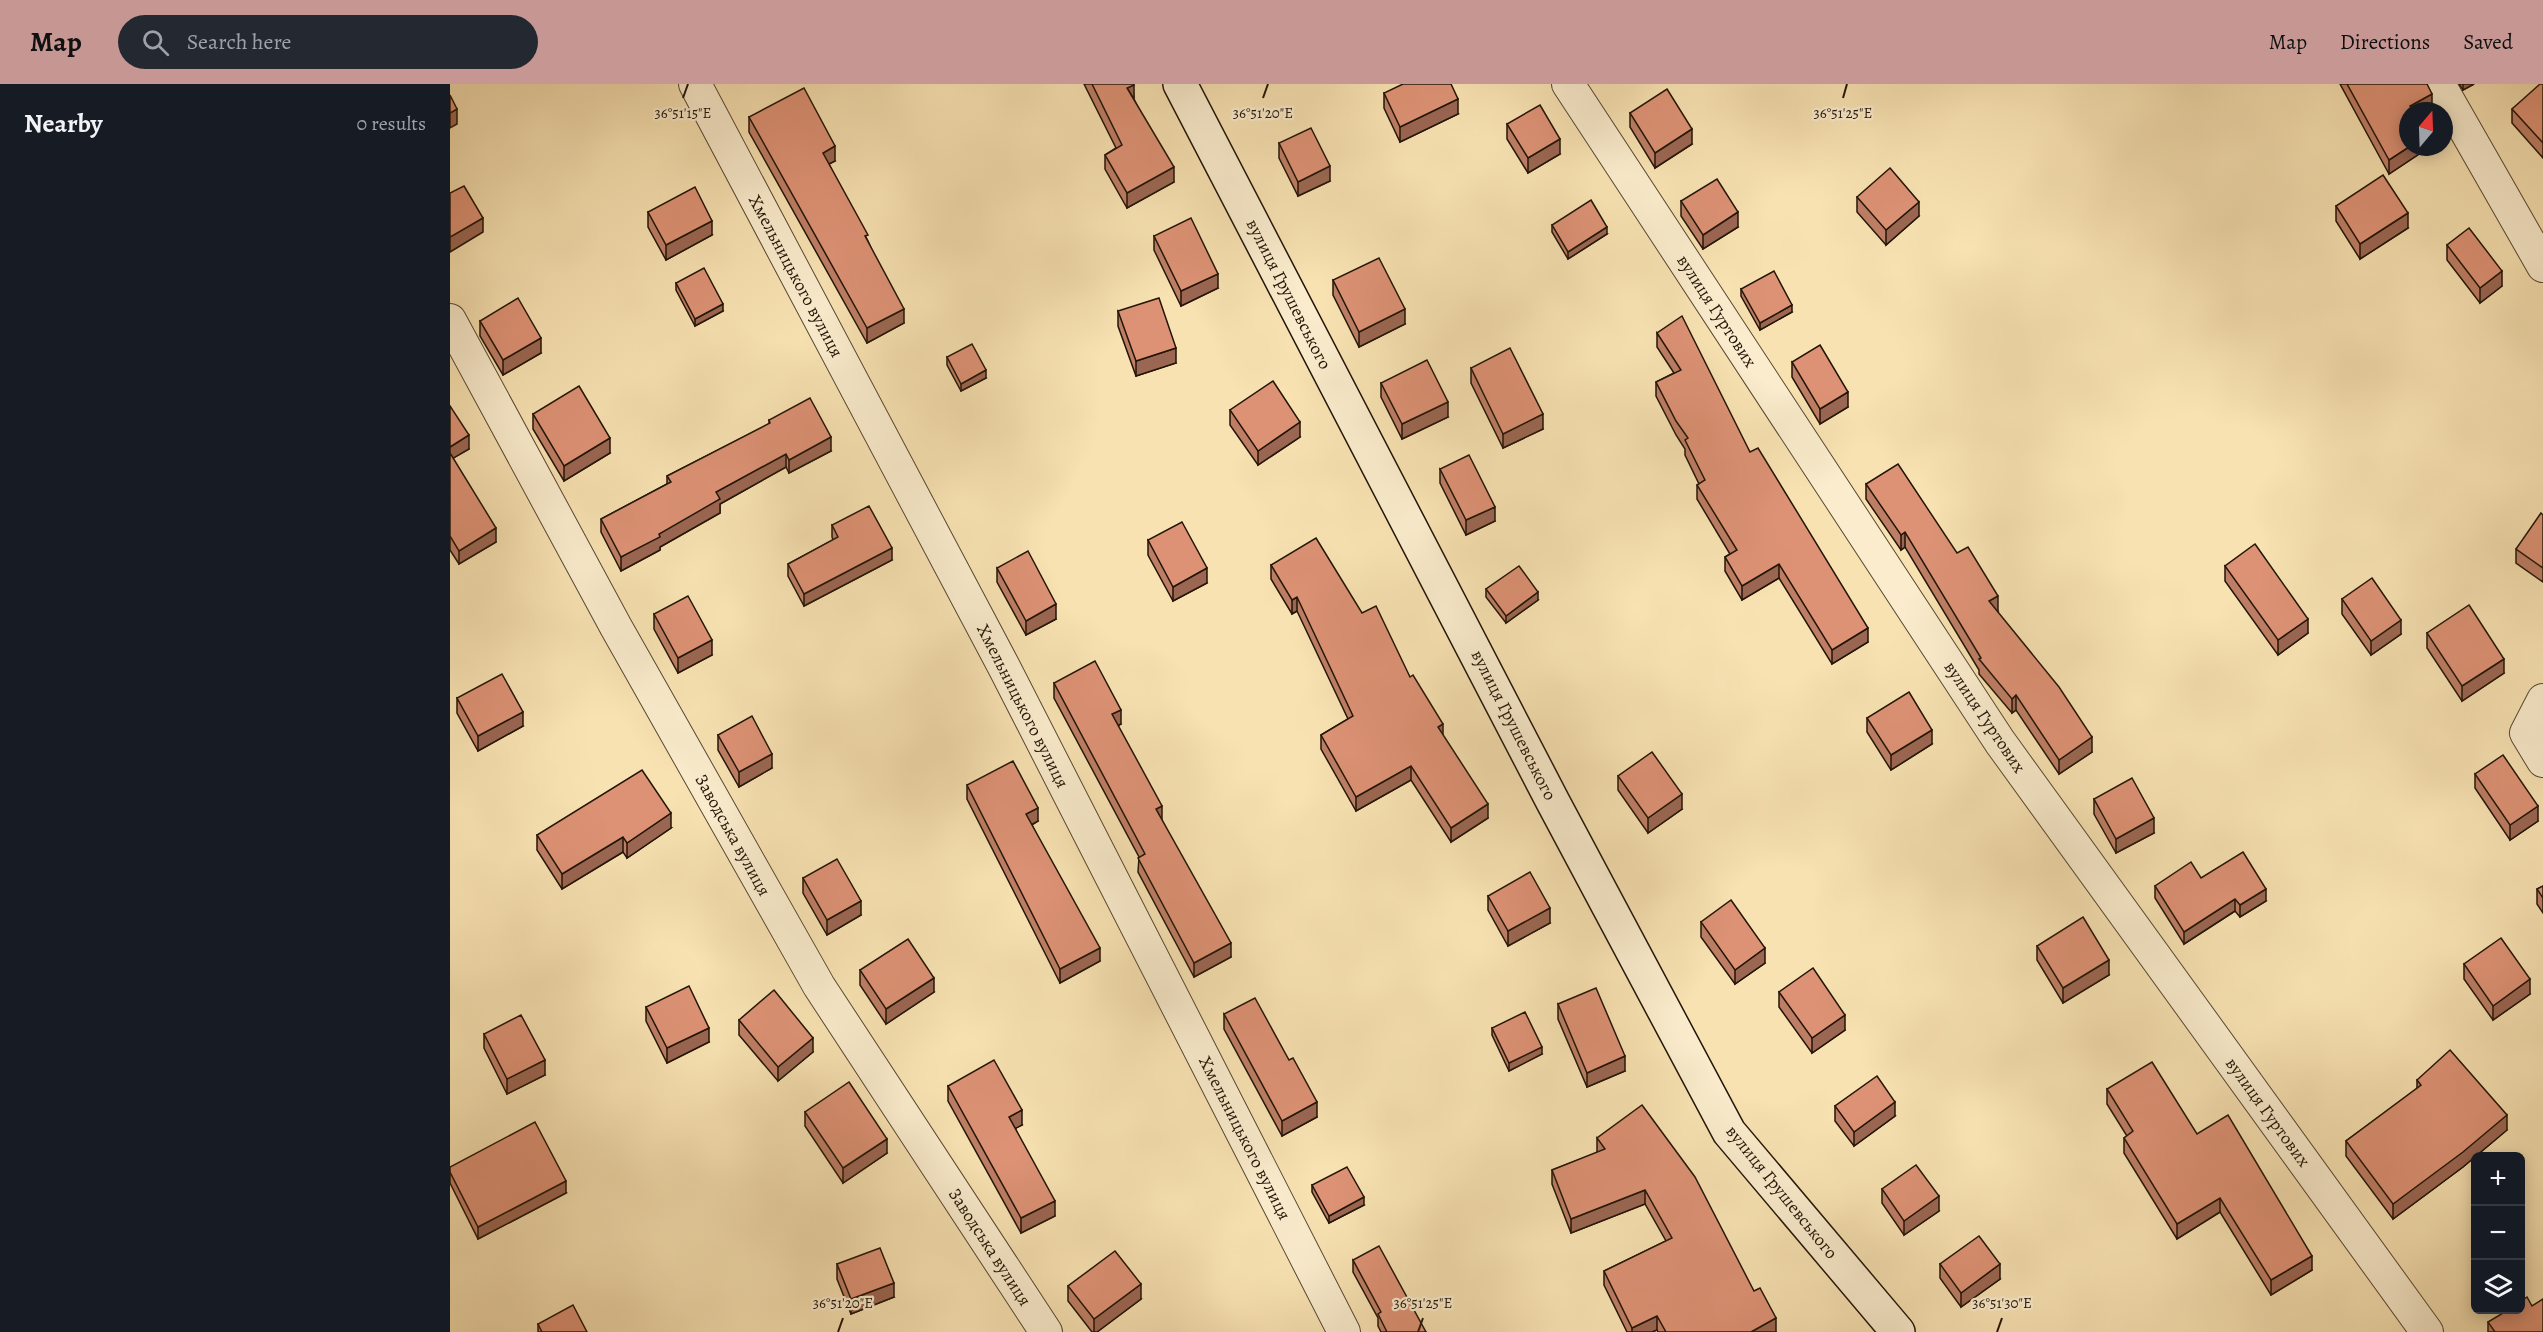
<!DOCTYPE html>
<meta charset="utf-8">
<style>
body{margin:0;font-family:Alegreya,serif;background:#242831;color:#f1f3f6}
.controls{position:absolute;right:18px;bottom:18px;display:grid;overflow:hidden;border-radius:9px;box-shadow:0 3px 15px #0003}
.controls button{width:54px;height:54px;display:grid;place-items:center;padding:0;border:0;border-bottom:2px solid #363941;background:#171b24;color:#f1f3f6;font:30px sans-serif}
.compass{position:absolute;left:1949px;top:18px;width:54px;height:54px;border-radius:50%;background:#171b24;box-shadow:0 3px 15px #0003;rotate:19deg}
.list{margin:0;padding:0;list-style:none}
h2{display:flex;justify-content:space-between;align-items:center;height:78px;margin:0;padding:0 24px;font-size:26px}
h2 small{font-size:20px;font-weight:400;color:#9ea1a6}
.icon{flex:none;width:33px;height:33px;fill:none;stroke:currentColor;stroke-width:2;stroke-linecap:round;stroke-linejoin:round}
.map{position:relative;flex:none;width:2093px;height:1248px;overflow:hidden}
header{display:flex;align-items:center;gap:36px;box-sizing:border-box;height:84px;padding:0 30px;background:#c59692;color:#111}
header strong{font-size:28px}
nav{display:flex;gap:33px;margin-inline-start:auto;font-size:21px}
.search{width:420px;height:54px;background:#242831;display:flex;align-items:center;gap:15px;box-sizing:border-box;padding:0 21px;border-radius:33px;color:#9ea1a6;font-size:22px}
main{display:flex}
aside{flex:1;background:#171b24}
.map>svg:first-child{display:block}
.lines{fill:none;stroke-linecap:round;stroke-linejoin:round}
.street-casing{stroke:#584832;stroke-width:34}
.secondary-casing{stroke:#221507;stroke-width:36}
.street{stroke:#faeccd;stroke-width:32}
.secondary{stroke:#faeccd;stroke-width:33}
.wall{fill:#be7e65;stroke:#221507;stroke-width:1.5}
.shaded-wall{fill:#9b6652;stroke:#221507;stroke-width:1.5}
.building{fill:#dd9275;stroke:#221507;stroke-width:1.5}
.ticks{fill:none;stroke:#221507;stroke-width:2}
.labels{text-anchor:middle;stroke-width:4.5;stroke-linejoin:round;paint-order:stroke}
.street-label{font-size:18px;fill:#221507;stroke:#faeccd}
.ticks-label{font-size:15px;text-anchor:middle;fill:#221507;stroke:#faeccd;stroke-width:4.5;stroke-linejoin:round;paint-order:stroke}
</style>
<header>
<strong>Map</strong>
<div class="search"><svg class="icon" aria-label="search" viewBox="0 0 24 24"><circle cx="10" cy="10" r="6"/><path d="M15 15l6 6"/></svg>Search here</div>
<nav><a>Map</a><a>Directions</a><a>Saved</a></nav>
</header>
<main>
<aside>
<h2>Nearby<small>0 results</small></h2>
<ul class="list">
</ul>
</aside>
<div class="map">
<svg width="2093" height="1248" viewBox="0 0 2093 1248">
<rect width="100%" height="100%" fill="#f8e2b2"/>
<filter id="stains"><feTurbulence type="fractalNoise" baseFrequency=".00333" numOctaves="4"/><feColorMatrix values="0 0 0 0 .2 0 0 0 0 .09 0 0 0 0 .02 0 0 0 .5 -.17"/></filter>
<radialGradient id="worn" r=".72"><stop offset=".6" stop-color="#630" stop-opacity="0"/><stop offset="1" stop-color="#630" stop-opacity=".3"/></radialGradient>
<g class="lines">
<defs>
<g id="street">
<path d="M 245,0 L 554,583 L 894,1248"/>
<path d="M 1118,0 L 1550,658 L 1977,1248"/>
<path d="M 1989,0 L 2093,182"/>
<path d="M 0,236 L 166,543 L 369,902 L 596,1248"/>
<path d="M 2093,616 L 2076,649 L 2093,677"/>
</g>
<path id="secondary" d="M 730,0 L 1103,718 L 1279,1048 L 1448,1248"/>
</defs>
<use href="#street" class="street-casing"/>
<use href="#secondary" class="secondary-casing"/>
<use href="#street" class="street"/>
<use href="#secondary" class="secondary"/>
</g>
<g class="wall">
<path d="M 634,0 L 683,0 L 684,15 L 724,98 L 677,124 L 655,85 L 655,71 L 666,64 Z"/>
<path d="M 1890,0 L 1977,0 L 1982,23 L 1975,27 L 1958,27 L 1978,64 L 1939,90 Z"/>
<path d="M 2009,0 L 2024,0 L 2013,6 Z"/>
<path d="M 2093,0 L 2093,74 L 2062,39 L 2062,25 Z"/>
<path d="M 934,9 L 1008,30 L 950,58 L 934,24 Z"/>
<path d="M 1180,29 L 1242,60 L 1205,84 L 1180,43 Z"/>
<path d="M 299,33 L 385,77 L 379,80 L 418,157 L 454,239 L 417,259 L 299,48 Z"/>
<path d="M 1057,40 L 1110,70 L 1078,89 L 1057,55 Z"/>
<path d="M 829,59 L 880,97 L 848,112 L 829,74 Z"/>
<path d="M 1407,113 L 1469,132 L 1436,161 L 1407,128 Z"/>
<path d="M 1231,117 L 1288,143 L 1253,165 L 1231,132 Z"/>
<path d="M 1886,122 L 1958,144 L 1910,175 L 1886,137 Z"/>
<path d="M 198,128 L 262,151 L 216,176 L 198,143 Z"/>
<path d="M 1102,141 L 1157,150 L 1118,175 L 1102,148 Z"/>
<path d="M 704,152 L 768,204 L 731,222 L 704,166 Z"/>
<path d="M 1997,161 L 2052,202 L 2030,219 L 1997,176 Z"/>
<path d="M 883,196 L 955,240 L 909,263 L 883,211 Z"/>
<path d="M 226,199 L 273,227 L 245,242 L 226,206 Z"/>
<path d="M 1291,205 L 1342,228 L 1310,246 L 1291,212 Z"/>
<path d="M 668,227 L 726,279 L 686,292 L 668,242 Z"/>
<path d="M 30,237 L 91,269 L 53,291 L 30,252 Z"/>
<path d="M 1207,249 L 1300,368 L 1418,558 L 1382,580 L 1329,494 L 1292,516 L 1275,487 L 1275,473 L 1280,470 L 1247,415 L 1247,401 L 1249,400 L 1235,371 L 1235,365 L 1226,351 L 1206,312 L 1206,298 L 1224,289 L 1207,263 Z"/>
<path d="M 497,273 L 536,294 L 511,307 L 497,281 Z"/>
<path d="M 1342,278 L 1398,323 L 1370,340 L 1342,293 Z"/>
<path d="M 1021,284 L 1093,345 L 1053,364 L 1021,299 Z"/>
<path d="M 931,299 L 998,333 L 952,355 L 931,313 Z"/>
<path d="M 0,322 L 19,365 L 3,374 L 46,458 L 9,480 L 0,466 Z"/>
<path d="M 780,326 L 850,353 L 808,381 L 780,341 Z"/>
<path d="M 83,330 L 160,369 L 114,397 L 83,345 Z"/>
<path d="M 319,336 L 381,367 L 339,389 L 336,383 L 270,420 L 270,429 L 210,463 L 210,466 L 171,487 L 151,448 L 151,435 L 217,400 L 217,392 L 319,340 Z"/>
<path d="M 990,385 L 1045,437 L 1016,451 L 990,399 Z"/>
<path d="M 1416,400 L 1507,469 L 1548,527 L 1547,527 L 1642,668 L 1609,690 L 1566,626 L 1562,629 L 1529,590 L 1529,586 L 1455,463 L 1451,466 L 1416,415 Z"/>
<path d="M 2093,431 L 2093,498 L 2066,479 L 2066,465 Z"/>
<path d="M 382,441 L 442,476 L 354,522 L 338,492 L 338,480 L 383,456 L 382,453 Z"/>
<path d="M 698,456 L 757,499 L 723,517 L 698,471 Z"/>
<path d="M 821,481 L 912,529 L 960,593 L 1038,734 L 1001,758 L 961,696 L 906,727 L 871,665 L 871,651 L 898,635 L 847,527 L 842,530 L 821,495 Z"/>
<path d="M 1775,482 L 1858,549 L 1828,571 L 1775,497 Z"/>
<path d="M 547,484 L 606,535 L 576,551 L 547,498 Z"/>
<path d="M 1036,505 L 1088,516 L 1056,539 L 1036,513 Z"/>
<path d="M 1892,515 L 1951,550 L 1921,571 L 1892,530 Z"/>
<path d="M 204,530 L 262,571 L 228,589 L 204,545 Z"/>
<path d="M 1977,549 L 2054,589 L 2012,617 L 1977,564 Z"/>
<path d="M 604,599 L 671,640 L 668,642 L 712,736 L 781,873 L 744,893 L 688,788 L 689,773 L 604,614 Z"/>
<path d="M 7,614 L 73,642 L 28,667 L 7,629 Z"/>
<path d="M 1417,634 L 1482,660 L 1441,686 L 1417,648 Z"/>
<path d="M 268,651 L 322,684 L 289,703 L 268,666 Z"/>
<path d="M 2025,690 L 2088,737 L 2060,756 L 2025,704 Z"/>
<path d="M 1168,692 L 1232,725 L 1198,749 L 1168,706 Z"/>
<path d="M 517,701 L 588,737 L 582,741 L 650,877 L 610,899 L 517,715 Z"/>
<path d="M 1644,715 L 1704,749 L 1666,769 L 1644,730 Z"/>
<path d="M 221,744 L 177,774 L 173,768 L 112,805 L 87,766 L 87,751 Z"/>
<path d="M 353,794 L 411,831 L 377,851 L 353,809 Z"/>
<path d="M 1751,794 L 1816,817 L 1790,833 L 1785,827 L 1734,860 L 1705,814 L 1705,802 Z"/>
<path d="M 2093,802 L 2093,829 L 2087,820 L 2087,805 Z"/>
<path d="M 1038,812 L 1100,839 L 1058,862 L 1038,826 Z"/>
<path d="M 1251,838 L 1315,879 L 1285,900 L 1251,853 Z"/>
<path d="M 1587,862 L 1659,891 L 1613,919 L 1587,876 Z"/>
<path d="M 2014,880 L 2080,910 L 2043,936 L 2014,895 Z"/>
<path d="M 410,886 L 484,908 L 436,940 L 410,901 Z"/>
<path d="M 1329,908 L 1395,946 L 1362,969 L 1329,923 Z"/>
<path d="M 1108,920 L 1175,987 L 1137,1003 L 1108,935 Z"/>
<path d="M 196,923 L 259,958 L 217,979 L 196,937 Z"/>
<path d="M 774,930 L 867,1033 L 832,1052 L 774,945 Z"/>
<path d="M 289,936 L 363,968 L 328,997 L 289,951 Z"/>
<path d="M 1042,944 L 1092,970 L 1059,987 L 1042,951 Z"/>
<path d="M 34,950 L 95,991 L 57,1010 L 34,964 Z"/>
<path d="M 1967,996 L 2057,1046 L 2013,1083 L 1943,1135 L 1896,1072 L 1896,1057 L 1967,1005 Z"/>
<path d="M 498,1002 L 572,1041 L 565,1044 L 605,1132 L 571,1149 L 498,1017 Z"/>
<path d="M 1657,1005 L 1747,1050 L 1862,1186 L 1821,1211 L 1770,1128 L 1727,1155 L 1674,1069 L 1674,1054 L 1677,1052 L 1657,1020 Z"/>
<path d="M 1385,1022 L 1445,1032 L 1404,1062 L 1385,1037 Z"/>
<path d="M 355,1028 L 437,1069 L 393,1099 L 355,1042 Z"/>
<path d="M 1147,1054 L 1326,1248 L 1208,1248 L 1207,1246 L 1202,1248 L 1177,1248 L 1154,1201 L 1154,1187 L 1216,1157 L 1195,1120 L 1121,1149 L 1102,1100 L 1102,1086 L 1147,1069 Z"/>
<path d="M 0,1083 L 116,1109 L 28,1155 L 0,1099 Z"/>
<path d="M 862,1101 L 914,1121 L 879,1139 L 862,1108 Z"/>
<path d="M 1432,1105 L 1489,1127 L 1454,1151 L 1432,1119 Z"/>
<path d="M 903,1176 L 976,1248 L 931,1248 L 928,1242 L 928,1234 L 903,1188 Z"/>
<path d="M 387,1180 L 444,1213 L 401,1230 L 387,1195 Z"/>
<path d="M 1490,1180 L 1550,1195 L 1511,1223 L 1490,1194 Z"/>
<path d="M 618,1202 L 691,1215 L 647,1248 L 642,1248 L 618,1217 Z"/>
<path d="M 2082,1222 L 2093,1248 L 2038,1248 L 2038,1238 Z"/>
<path d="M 88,1240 L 137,1248 L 88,1248 Z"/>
</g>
<g class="shaded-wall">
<path d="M 2013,0 L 2024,0 L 2013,6 Z"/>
<path d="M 684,1 L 684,15 L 677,4 Z"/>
<path d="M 1982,10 L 1982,23 L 1975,27 L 1960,27 L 1960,22 Z"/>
<path d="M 1008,15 L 1008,30 L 950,58 L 950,43 Z"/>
<path d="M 7,25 L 7,40 L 0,44 L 0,29 Z"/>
<path d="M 1242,45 L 1242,60 L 1205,84 L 1205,69 Z"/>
<path d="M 1110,55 L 1110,70 L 1078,89 L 1078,74 Z"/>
<path d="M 385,62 L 385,77 L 373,83 L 373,69 Z"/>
<path d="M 1959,63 L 1978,63 L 1978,64 L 1939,90 L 1939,76 Z"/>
<path d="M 880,82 L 880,97 L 848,112 L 848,98 Z"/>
<path d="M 724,83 L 724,98 L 677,124 L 677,109 Z"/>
<path d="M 1469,118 L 1469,132 L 1436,161 L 1436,146 Z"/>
<path d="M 1288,128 L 1288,143 L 1253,165 L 1253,151 Z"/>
<path d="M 1958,129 L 1958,144 L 1910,175 L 1910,160 Z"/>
<path d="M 33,134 L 33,148 L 0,168 L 0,153 Z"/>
<path d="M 262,137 L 262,151 L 216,176 L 216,161 Z"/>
<path d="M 1157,143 L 1157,150 L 1118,175 L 1118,168 Z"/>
<path d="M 2052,187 L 2052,202 L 2030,219 L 2030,204 Z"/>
<path d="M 768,190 L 768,204 L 731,222 L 731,207 Z"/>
<path d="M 273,220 L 273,227 L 245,242 L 245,235 Z"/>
<path d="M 1342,221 L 1342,228 L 1310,246 L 1310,239 Z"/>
<path d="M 454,225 L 454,239 L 417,259 L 417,244 Z"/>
<path d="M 955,225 L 955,240 L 909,263 L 909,248 Z"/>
<path d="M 91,254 L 91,269 L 53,291 L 53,276 Z"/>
<path d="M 726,264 L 726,279 L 686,292 L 686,277 Z"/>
<path d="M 536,286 L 536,294 L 511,307 L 511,300 Z"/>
<path d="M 1398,308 L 1398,323 L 1370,340 L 1370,325 Z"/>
<path d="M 998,318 L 998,333 L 952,355 L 952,340 Z"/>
<path d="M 1093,330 L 1093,345 L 1053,364 L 1053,350 Z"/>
<path d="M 850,338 L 850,353 L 808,381 L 808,367 Z"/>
<path d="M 19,351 L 19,365 L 0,376 L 0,363 Z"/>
<path d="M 381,353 L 381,367 L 339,389 L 339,376 Z"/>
<path d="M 160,354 L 160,369 L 114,397 L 114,382 Z"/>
<path d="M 336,370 L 336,383 L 270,420 L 270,429 L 210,463 L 210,466 L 171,487 L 171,473 L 209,450 L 266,408 Z"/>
<path d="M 1045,423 L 1045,437 L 1016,451 L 1016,436 Z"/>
<path d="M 46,444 L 46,458 L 9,480 L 9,467 Z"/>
<path d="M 1455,448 L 1455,463 L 1451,466 L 1451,451 Z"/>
<path d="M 442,464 L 442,476 L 354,522 L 354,510 Z"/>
<path d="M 1329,480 L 1329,494 L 1292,516 L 1292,502 Z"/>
<path d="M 757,484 L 757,499 L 723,517 L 723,503 Z"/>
<path d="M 1088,508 L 1088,516 L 1056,539 L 1056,532 Z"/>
<path d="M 1548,512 L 1548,527 L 1539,532 L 1539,517 Z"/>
<path d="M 847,513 L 847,527 L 842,530 L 842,516 Z"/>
<path d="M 606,520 L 606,535 L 576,551 L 576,537 Z"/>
<path d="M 1858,535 L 1858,549 L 1828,571 L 1828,556 Z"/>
<path d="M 1951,536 L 1951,550 L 1921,571 L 1921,557 Z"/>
<path d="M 1418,544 L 1418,558 L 1382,580 L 1382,566 Z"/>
<path d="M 262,556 L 262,571 L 228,589 L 228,574 Z"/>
<path d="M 2054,575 L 2054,589 L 2012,617 L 2012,602 Z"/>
<path d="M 1566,611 L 1566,626 L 1562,629 L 1562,615 Z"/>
<path d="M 671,626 L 671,640 L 662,645 L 662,630 Z"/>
<path d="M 73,628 L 73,642 L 28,667 L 28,652 Z"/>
<path d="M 993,640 L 993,654 L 988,643 Z"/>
<path d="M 1482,646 L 1482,660 L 1441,686 L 1441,671 Z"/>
<path d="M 1642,653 L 1642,668 L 1609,690 L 1609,676 Z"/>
<path d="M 322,670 L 322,684 L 289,703 L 289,688 Z"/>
<path d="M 961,682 L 961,696 L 906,727 L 906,713 Z"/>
<path d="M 1232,710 L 1232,725 L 1198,749 L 1198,734 Z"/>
<path d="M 1038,720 L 1038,734 L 1001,758 L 1001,744 Z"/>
<path d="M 712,722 L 712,737 L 706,725 Z"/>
<path d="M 2088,722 L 2088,737 L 2060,756 L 2060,741 Z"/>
<path d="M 588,724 L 588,737 L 576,744 L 576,730 Z"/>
<path d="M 221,729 L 221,744 L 177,774 L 177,759 Z"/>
<path d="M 1704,734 L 1704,749 L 1666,769 L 1666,755 Z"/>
<path d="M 173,753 L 173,768 L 112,805 L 112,790 Z"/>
<path d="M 1816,805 L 1816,817 L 1790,833 L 1790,821 Z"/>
<path d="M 1785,815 L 1785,827 L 1734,860 L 1734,848 Z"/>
<path d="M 411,817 L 411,831 L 377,851 L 377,836 Z"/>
<path d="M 1100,824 L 1100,839 L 1058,862 L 1058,847 Z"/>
<path d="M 781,859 L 781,873 L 744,893 L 744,879 Z"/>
<path d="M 650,864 L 650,877 L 610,899 L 610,885 Z"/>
<path d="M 1315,864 L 1315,879 L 1285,900 L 1285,886 Z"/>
<path d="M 1659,876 L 1659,891 L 1613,919 L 1613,904 Z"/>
<path d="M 484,894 L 484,908 L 436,940 L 436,925 Z"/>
<path d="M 2080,895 L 2080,910 L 2043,936 L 2043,922 Z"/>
<path d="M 1395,931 L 1395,946 L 1362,969 L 1362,954 Z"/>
<path d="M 259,944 L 259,958 L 217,979 L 217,964 Z"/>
<path d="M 363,954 L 363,968 L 328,997 L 328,983 Z"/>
<path d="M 1092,963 L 1092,970 L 1059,987 L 1059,979 Z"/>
<path d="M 1175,972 L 1175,987 L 1137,1003 L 1137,989 Z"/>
<path d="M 95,976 L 95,991 L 57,1010 L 57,995 Z"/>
<path d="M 867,1018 L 867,1033 L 832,1052 L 832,1037 Z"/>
<path d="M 1445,1018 L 1445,1032 L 1404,1062 L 1404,1048 Z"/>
<path d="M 572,1026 L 572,1041 L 559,1048 L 559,1033 Z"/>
<path d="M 2057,1031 L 2057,1046 L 2013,1083 L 1943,1135 L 1943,1120 Z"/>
<path d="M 437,1055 L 437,1069 L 393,1099 L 393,1084 Z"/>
<path d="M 116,1097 L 116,1109 L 28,1155 L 28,1143 Z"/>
<path d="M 1195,1106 L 1195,1120 L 1121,1149 L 1121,1135 Z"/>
<path d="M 1489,1112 L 1489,1127 L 1454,1151 L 1454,1137 Z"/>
<path d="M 914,1113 L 914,1121 L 879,1139 L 879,1132 Z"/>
<path d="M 1770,1114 L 1770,1128 L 1727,1155 L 1727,1140 Z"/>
<path d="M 605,1117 L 605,1132 L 571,1149 L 571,1134 Z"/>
<path d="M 1862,1172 L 1862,1186 L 1821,1211 L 1821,1196 Z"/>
<path d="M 1550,1180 L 1550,1195 L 1511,1223 L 1511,1209 Z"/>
<path d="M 444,1199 L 444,1213 L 401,1230 L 401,1215 Z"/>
<path d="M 691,1200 L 691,1215 L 647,1248 L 644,1248 L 644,1235 Z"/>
<path d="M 1207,1232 L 1207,1246 L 1202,1248 L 1182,1248 L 1182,1244 Z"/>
<path d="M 1326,1234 L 1326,1248 L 1301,1248 Z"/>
</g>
<g class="building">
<path d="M 642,0 L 683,0 L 684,1 L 677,4 L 724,83 L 677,109 L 655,71 L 672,61 Z"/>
<path d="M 953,0 L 1001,0 L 1008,15 L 950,43 L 934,9 Z"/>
<path d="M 1897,0 L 1977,0 L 1982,10 L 1960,22 L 1963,27 L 1958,27 L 1958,63 L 1959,63 L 1939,76 Z"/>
<path d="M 2090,0 L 2093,0 L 2093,59 L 2062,25 Z"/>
<path d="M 354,4 L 385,62 L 373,69 L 418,151 L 415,152 L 454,225 L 417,244 L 299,33 Z"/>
<path d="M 1217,5 L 1242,45 L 1205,69 L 1180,29 Z"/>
<path d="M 0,11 L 7,25 L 0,29 Z"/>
<path d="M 1090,21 L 1110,55 L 1078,74 L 1057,40 Z"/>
<path d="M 861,44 L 880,82 L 848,98 L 829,59 Z"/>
<path d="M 1440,84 L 1469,118 L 1436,146 L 1407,113 Z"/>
<path d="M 1933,91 L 1958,129 L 1910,160 L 1886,122 Z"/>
<path d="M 1267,95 L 1288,128 L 1253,151 L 1231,117 Z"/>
<path d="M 14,102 L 33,134 L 0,153 L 0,109 Z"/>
<path d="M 245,103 L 262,137 L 216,161 L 198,128 Z"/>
<path d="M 1141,116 L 1157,143 L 1118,168 L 1102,141 Z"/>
<path d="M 741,134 L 768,190 L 731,207 L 704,152 Z"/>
<path d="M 2019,144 L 2052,187 L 2030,204 L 1997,161 Z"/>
<path d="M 929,174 L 955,225 L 909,248 L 883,196 Z"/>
<path d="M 254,184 L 273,220 L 245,235 L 226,199 Z"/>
<path d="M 1324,187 L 1342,221 L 1310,239 L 1291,205 Z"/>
<path d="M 68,214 L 91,254 L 53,276 L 30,237 Z"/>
<path d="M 709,214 L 726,264 L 686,277 L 668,227 Z"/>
<path d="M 1232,232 L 1300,368 L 1308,364 L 1418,544 L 1382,566 L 1329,480 L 1292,502 L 1275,473 L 1287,466 L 1247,401 L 1255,396 L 1235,356 L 1238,354 L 1226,337 L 1206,298 L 1231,286 L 1207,249 Z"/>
<path d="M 522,260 L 536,286 L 511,300 L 497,273 Z"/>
<path d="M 1370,261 L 1398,308 L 1370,325 L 1342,278 Z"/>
<path d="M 1060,264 L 1093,330 L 1053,350 L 1021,284 Z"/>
<path d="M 977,276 L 998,318 L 952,340 L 931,299 Z"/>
<path d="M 823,297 L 850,338 L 808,367 L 780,326 Z"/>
<path d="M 129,302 L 160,354 L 114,382 L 83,330 Z"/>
<path d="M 360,314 L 381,353 L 339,376 L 336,370 L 266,408 L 270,415 L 209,450 L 210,453 L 171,473 L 151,435 L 221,398 L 217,392 L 320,339 L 319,336 Z"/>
<path d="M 0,322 L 19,351 L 0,363 Z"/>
<path d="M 0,369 L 46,444 L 9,467 L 0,452 Z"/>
<path d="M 1019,371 L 1045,423 L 1016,436 L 990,385 Z"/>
<path d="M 1448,380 L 1507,469 L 1518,463 L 1548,512 L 1539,517 L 1609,603 L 1642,653 L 1609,676 L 1566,611 L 1562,615 L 1529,575 L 1531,574 L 1455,448 L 1451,451 L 1416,400 Z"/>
<path d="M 419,422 L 442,464 L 354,510 L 338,480 L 388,453 L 382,441 Z"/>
<path d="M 2091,429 L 2093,431 L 2093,484 L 2066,465 Z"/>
<path d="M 732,438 L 757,484 L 723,503 L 698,456 Z"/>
<path d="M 866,454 L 912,529 L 926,522 L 960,593 L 963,591 L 993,640 L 988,643 L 1038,720 L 1001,744 L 961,682 L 906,713 L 871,651 L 903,632 L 847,513 L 842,516 L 821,481 Z"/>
<path d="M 1805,460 L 1858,535 L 1828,556 L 1775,482 Z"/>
<path d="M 578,467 L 606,520 L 576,537 L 547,484 Z"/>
<path d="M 1069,482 L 1088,508 L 1056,532 L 1036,505 Z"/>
<path d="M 1922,494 L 1951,536 L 1921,557 L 1892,515 Z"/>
<path d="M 238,512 L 262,556 L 228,574 L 204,530 Z"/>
<path d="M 2019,521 L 2054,575 L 2012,602 L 1977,549 Z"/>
<path d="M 645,577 L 671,626 L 662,630 L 712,722 L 706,725 L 781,859 L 744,879 L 688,774 L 695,770 L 604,599 Z"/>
<path d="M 52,590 L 73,628 L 28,652 L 7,614 Z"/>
<path d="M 1459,608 L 1482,646 L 1441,671 L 1417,634 Z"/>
<path d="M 302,632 L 322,670 L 289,688 L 268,651 Z"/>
<path d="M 1202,668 L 1232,710 L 1198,734 L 1168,692 Z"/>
<path d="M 2053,671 L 2088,722 L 2060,741 L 2025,690 Z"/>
<path d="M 563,677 L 588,724 L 576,730 L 650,864 L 610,885 L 517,701 Z"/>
<path d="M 192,686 L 221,729 L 177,759 L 173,753 L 112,790 L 87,751 Z"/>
<path d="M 1682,694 L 1704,734 L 1666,755 L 1644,715 Z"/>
<path d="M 1793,768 L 1816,805 L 1790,821 L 1785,815 L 1734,848 L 1705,802 L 1741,778 L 1751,794 Z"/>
<path d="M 387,775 L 411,817 L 377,836 L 353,794 Z"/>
<path d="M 1080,788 L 1100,824 L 1058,847 L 1038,812 Z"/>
<path d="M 2093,802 L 2093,814 L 2087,805 Z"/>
<path d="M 1281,816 L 1315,864 L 1285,886 L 1251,838 Z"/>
<path d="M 1633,833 L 1659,876 L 1613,904 L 1587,862 Z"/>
<path d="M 2051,854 L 2080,895 L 2043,922 L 2014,880 Z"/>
<path d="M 458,855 L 484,894 L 436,925 L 410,886 Z"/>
<path d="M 1363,884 L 1395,931 L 1362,954 L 1329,908 Z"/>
<path d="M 239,902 L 259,944 L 217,964 L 196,923 Z"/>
<path d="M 1146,904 L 1175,972 L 1137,989 L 1108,920 Z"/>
<path d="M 324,906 L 363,954 L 328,983 L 289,936 Z"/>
<path d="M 805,914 L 839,976 L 843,974 L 867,1018 L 832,1037 L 774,930 Z"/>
<path d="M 1075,928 L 1092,963 L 1059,979 L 1042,944 Z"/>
<path d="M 71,931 L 95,976 L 57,995 L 34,950 Z"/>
<path d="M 2000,966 L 2057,1031 L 2013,1068 L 1943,1120 L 1896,1057 L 1971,1001 L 1967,996 Z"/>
<path d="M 544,976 L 572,1026 L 559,1033 L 605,1117 L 571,1134 L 498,1002 Z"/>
<path d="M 1702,978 L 1747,1050 L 1778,1031 L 1862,1172 L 1821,1196 L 1770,1114 L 1727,1140 L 1674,1054 L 1683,1047 L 1657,1005 Z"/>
<path d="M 1427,992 L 1445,1018 L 1404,1048 L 1385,1022 Z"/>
<path d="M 399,998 L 437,1055 L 393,1084 L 355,1028 Z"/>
<path d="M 1192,1021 L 1245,1093 L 1304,1207 L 1310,1204 L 1326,1234 L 1301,1248 L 1216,1248 L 1207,1232 L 1182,1244 L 1154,1187 L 1222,1154 L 1195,1106 L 1121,1135 L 1102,1086 L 1155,1065 L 1147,1054 Z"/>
<path d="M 85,1038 L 116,1097 L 28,1143 L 0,1088 L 0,1083 Z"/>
<path d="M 1466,1081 L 1489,1112 L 1454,1137 L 1432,1105 Z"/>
<path d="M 897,1083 L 914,1113 L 879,1132 L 862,1101 Z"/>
<path d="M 1529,1152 L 1550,1180 L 1511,1209 L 1490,1180 Z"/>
<path d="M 929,1162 L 976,1248 L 937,1248 L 928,1230 L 931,1228 L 903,1176 Z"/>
<path d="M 430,1164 L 444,1199 L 401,1215 L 387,1180 Z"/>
<path d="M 665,1167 L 691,1200 L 644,1235 L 618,1202 Z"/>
<path d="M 2077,1213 L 2082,1222 L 2093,1215 L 2093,1248 L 2045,1248 L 2038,1238 L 2058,1226 L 2070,1226 L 2070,1218 Z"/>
<path d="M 123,1221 L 137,1248 L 92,1248 L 88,1240 Z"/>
</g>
<path class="ticks" d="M 233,14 L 238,0M 813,14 L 818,0M 1393,14 L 1397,0M 388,1248 L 393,1234M 968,1248 L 973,1234M 1547,1248 L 1552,1234"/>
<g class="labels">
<g class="street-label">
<text transform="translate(346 192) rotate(62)" y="6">Хмельницького вулиця</text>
<text transform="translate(839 210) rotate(63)" y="6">вулиця Грушевського</text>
<text transform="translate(1267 227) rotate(57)" y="6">вулиця Гуртових</text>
<text transform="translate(573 622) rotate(63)" y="6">Хмельницького вулиця</text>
<text transform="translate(1535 633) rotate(56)" y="6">вулиця Гуртових</text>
<text transform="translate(1064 641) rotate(63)" y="6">вулиця Грушевського</text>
<text transform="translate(283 751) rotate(61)" y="6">Заводська вулиця</text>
<text transform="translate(1818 1028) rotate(54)" y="6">вулиця Гуртових</text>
<text transform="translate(795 1054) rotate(63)" y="6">Хмельницького вулиця</text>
<text transform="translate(1332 1108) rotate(51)" y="6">вулиця Грушевського</text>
<text transform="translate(540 1163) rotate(57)" y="6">Заводська вулиця</text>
</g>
</g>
<g class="ticks-label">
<text x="233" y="34">36°51'15"E</text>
<text x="813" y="34">36°51'20"E</text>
<text x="1393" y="34">36°51'25"E</text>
<text x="393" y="1224">36°51'20"E</text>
<text x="973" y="1224">36°51'25"E</text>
<text x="1552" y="1224">36°51'30"E</text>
</g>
<rect width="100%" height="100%" filter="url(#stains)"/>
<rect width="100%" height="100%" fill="url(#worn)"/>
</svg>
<div class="controls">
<button>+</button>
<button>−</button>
<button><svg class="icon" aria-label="layers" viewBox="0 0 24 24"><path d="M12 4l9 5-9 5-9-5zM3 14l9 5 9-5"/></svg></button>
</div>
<svg class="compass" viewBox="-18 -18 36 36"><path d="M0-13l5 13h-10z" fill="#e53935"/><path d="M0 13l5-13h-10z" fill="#9ea1a6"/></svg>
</div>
</main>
